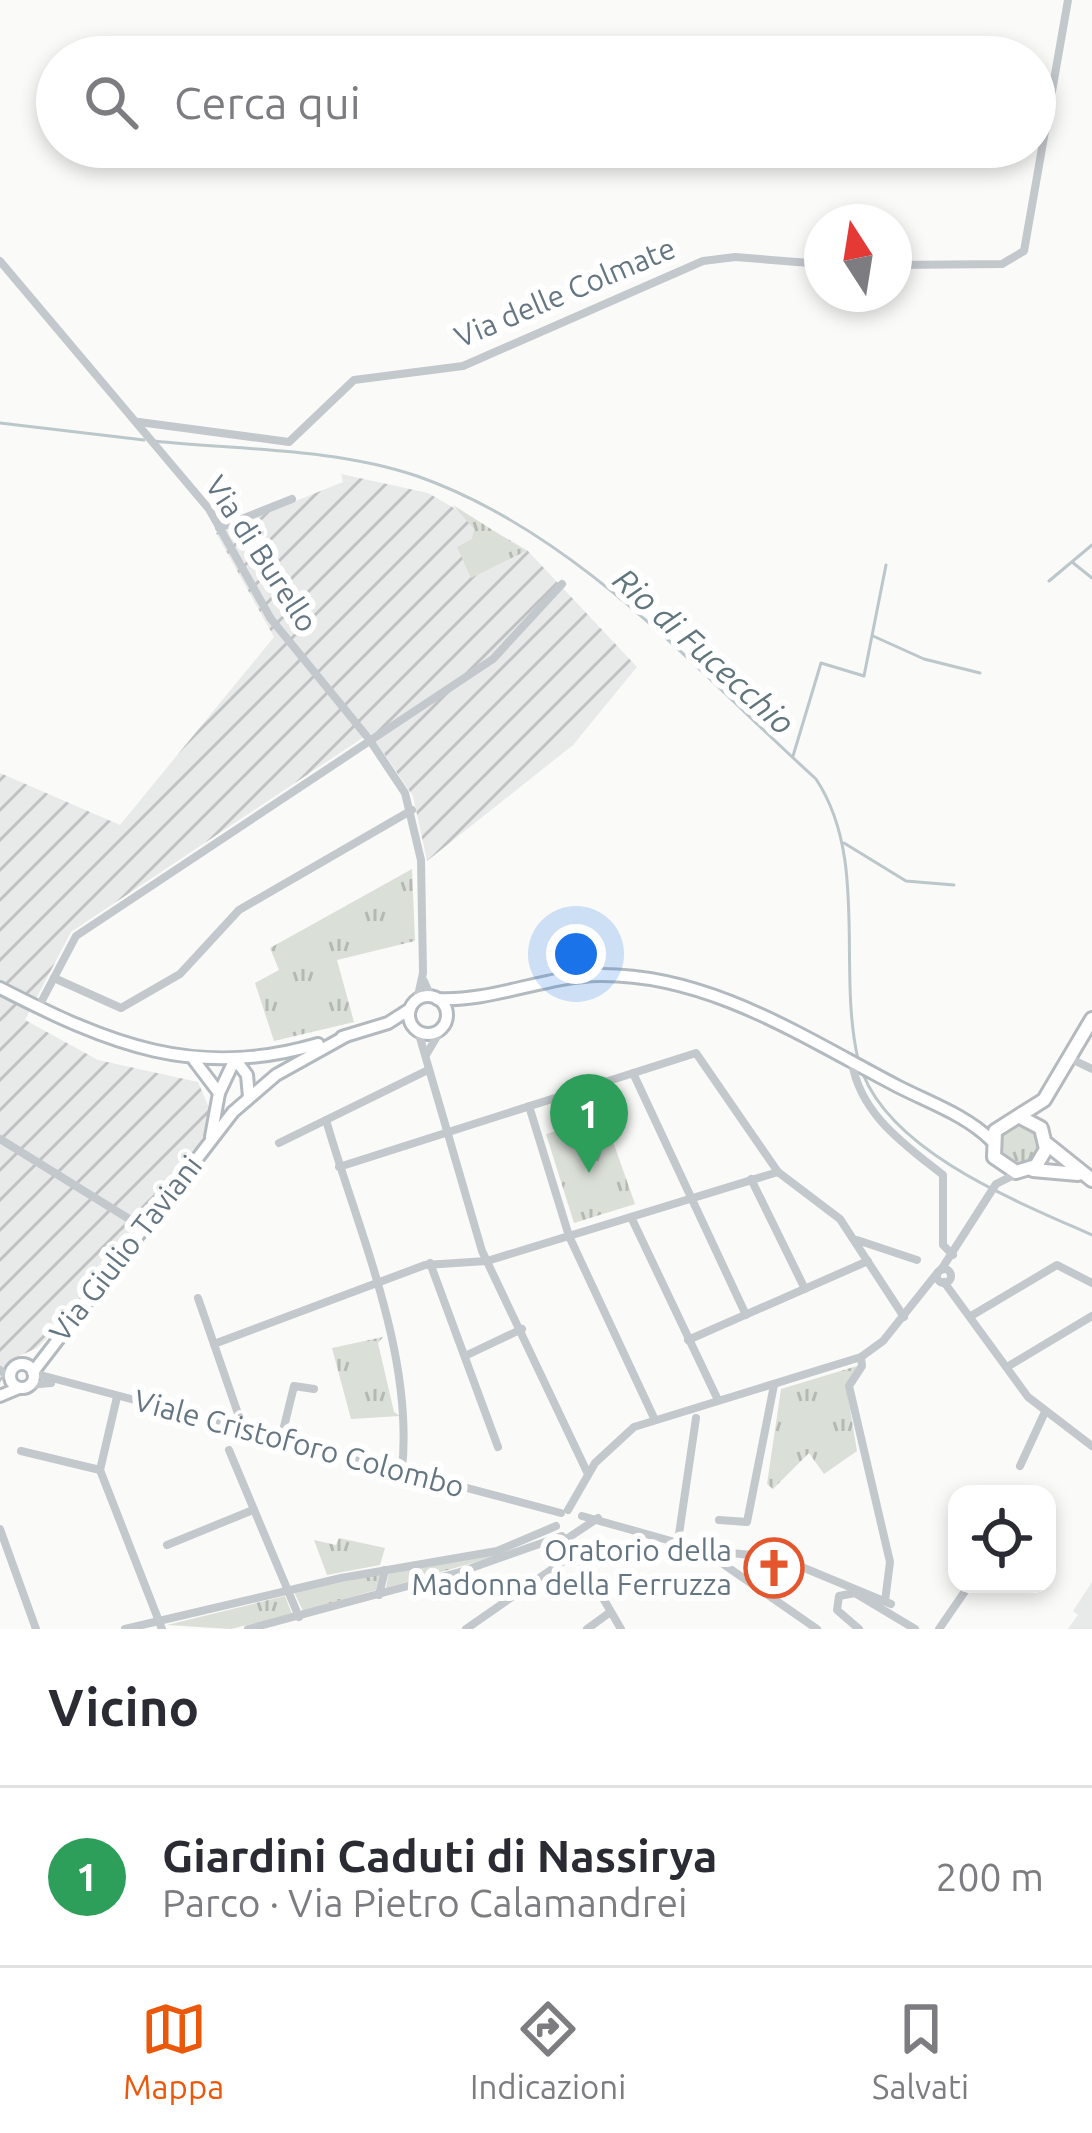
<!DOCTYPE html>
<html lang="it">
<meta charset="utf-8">
<style>
body{margin:0;font-family:Ubuntu,sans-serif;background:#f7f7f7;color:#2b2b33}
.controls{position:absolute;right:36px;bottom:36px;display:grid;overflow:hidden;border-radius:24px;box-shadow:0 6px 18px #0003}
.controls button{width:108px;height:108px;display:grid;place-items:center;padding:0;border:0;border-bottom:3px solid #e1e1e2;background:#fff;color:#2b2b33;font:60px sans-serif}
.compass{position:absolute;left:804px;top:204px;width:108px;height:108px;border-radius:50%;background:#fff;box-shadow:0 6px 18px #0003;rotate:348deg}
.you{position:absolute;left:576px;top:954px;width:42px;height:42px;margin:-30px;border:9px solid #fff;border-radius:50%;background:#1a73e8;box-shadow:0 0 0 18px #1a73e833}
.badge{display:grid;place-items:center;width:78px;height:78px;border-radius:50%;background:#ea580c;color:#fff;font-size:39px;font-weight:700}
.pin{position:absolute;translate:-50% -99px;filter:drop-shadow(0 3px 6px #0008)}
.pin::after{content:'';position:absolute;top:63px;width:42px;height:36px;background:inherit;clip-path:polygon(0 0,100% 0,50% 100%)}
.list{margin:0;padding:0;list-style:none}
h2{display:flex;justify-content:space-between;align-items:center;height:156px;margin:0;padding:0 48px;font-size:51px}
h2 small{font-size:39px;font-weight:400;color:#7c7c81}
.list li{display:grid;grid-template-columns:78px 1fr auto;gap:36px;align-items:center;box-sizing:border-box;height:180px;padding:0 48px;border-top:3px solid #e1e1e2}
.list b{display:block;font-size:45px;white-space:nowrap}
.list p{margin:0;font-size:39px;white-space:nowrap;color:#7c7c81}
.list em{font-size:39px;font-style:normal;color:#7c7c81}
.icon{flex:none;width:66px;height:66px;fill:none;stroke:currentColor;stroke-width:2;stroke-linecap:round;stroke-linejoin:round}
.map{position:relative;flex:none;width:1092px;height:1629px;overflow:hidden}
.search{position:absolute;background:#fff;box-shadow:0 6px 18px #0003;left:36px;right:36px;top:36px;height:132px;display:flex;align-items:center;gap:30px;box-sizing:border-box;padding:0 42px;border-radius:66px;color:#7c7c81;font-size:45px}
.sheet{height:336px;background:#fff}
nav{display:flex;justify-content:space-around;align-items:center;box-sizing:border-box;height:168px;border-top:3px solid #e1e1e2;background:#fff;font-size:33px;color:#7c7c81}
nav a{display:grid;justify-items:center;gap:6px}
nav .on{color:#ea580c}
.map>svg:first-child{display:block}
.built{fill:#e8e9e9}
.industrial{fill:url(#industrial-furrows)}
.grass{fill:url(#grass-tufts)}
.lines{fill:none;stroke-linecap:round;stroke-linejoin:round}
.stream{stroke:#bbc7cb;stroke-width:3}
.secondary-casing{stroke:#b3babf;stroke-width:16}
.primary-casing{stroke:#b5babe;stroke-width:18}
.street{stroke:#c3c8cc;stroke-width:8}
.secondary{stroke:#fff;stroke-width:10}
.primary{stroke:#fff;stroke-width:12}
.labels{text-anchor:middle;stroke-width:12;stroke-linejoin:round;paint-order:stroke}
.street-label{font-size:30px;fill:#657683;stroke:#fff}
.poi-label{font-size:30px;fill:#657683;stroke:#fff;text-anchor:end}
.water-label{font-size:33px;font-style:italic;fill:#60757c;stroke:#fff}
</style>
<div class="map">
<svg width="1092" height="1629" viewBox="0 0 1092 1629">
<defs>
<pattern id="industrial-furrows" width="10" height="10" patternUnits="userSpaceOnUse" patternTransform="scale(3)"><rect width="10" height="10" fill="#e8e9e9"/><path d="M-1 1l2-2M0 10L10 0M9 11l2-2" fill="none" stroke="#c0c1c2"/></pattern>
<pattern id="grass-tufts" width="24" height="20" patternUnits="userSpaceOnUse" patternTransform="scale(3)"><rect width="24" height="20" fill="#dadfd7"/><path d="M3 7l-1-3M5 7V3M7 7l1-3M15 17l-1-3M17 17v-4M19 17l1-3" fill="none" stroke="#b4b9b4"/></pattern>
</defs>
<rect width="100%" height="100%" fill="#fafaf8"/>
<path class="built" d="M 1092,1582 L 1092,1629 L 1068,1629 L 1078,1615 L 1073,1611 Z"/>
<path class="industrial" d="M 341,474 L 428,493 L 527,550 L 637,667 L 573,745 L 427,861 L 413,796 L 370,733 L 71,932 L 25,1020 L 98,1060 L 198,1082 L 210,1110 L 206,1134 L 75,1310 L 37,1348 L 10,1360 L 0,1384 L 0,773 L 120,825 L 274,637 L 216,533 L 343,482 Z"/>
<g class="grass">
<path d="M 453,505 L 526,551 L 471,578 L 457,547 L 472,539 L 474,529 Z"/>
<path d="M 412,869 L 415,941 L 337,960 L 354,1022 L 274,1041 L 255,983 L 279,970 L 270,948 Z"/>
<path d="M 604,1116 L 635,1204 L 574,1223 L 546,1134 Z"/>
<circle cx="1019" cy="1145" r="20"/>
<path d="M 383,1337 L 378,1343 L 394,1412 L 400,1416 L 351,1419 L 332,1348 Z"/>
<path d="M 857,1366 L 847,1391 L 857,1451 L 824,1474 L 809,1453 L 773,1489 L 767,1484 L 781,1389 Z"/>
<path d="M 339,1538 L 385,1548 L 380,1565 L 327,1575 L 314,1540 L 336,1545 Z"/>
<path d="M 494,1553 L 496,1556 L 386,1588 L 389,1572 Z"/>
<path d="M 380,1574 L 376,1590 L 303,1611 L 294,1592 Z"/>
<path d="M 285,1596 L 292,1614 L 231,1629 L 167,1625 Z"/>
</g>
<g class="lines">
<g class="stream">
<path d="M 0,423 L 144,440"/>
<path d="M 154,441 C 239,450 335,448 417,476 C 576,532 695,669 816,779 C 869,859 837,968 858,1059"/>
<path d="M 1072,562 L 1092,578"/>
<path d="M 1049,581 L 1092,545"/>
<path d="M 873,636 L 924,659 L 980,673"/>
<path d="M 793,756 L 821,663 L 864,676 L 886,565"/>
<path d="M 844,843 L 906,881 L 954,885"/>
<path d="M 863,1074 C 895,1154 1018,1202 1092,1235"/>
</g>
<defs>
<g id="secondary">
<path d="M 0,988 C 109,1044 195,1080 318,1044"/>
<circle cx="428" cy="1015" r="19"/>
<path d="M 437,999 C 492,1002 544,976 600,975 C 709,974 803,1037 897,1086 C 928,1102 966,1115 991,1140"/>
<path d="M 342,1037 L 388,1023 L 410,1009"/>
<path d="M 235,1059 L 247,1075 L 249,1097"/>
<path d="M 194,1060 L 219,1093 L 211,1137"/>
<path d="M 219,1093 L 235,1059"/>
<circle cx="22" cy="1376" r="12"/>
<path d="M 33,1372 L 233,1112 L 276,1075 L 346,1036"/>
<path d="M 0,1396 L 19,1388"/>
</g>
<g id="primary">
<path d="M 1020,1117 L 1041,1128 L 1046,1149 L 1036,1166 L 1016,1172 L 994,1157 L 995,1131 L 1044,1100 L 1092,1019"/>
<path d="M 1047,1144 L 1092,1180"/>
<path d="M 1033,1170 L 1078,1174"/>
</g>
</defs>
<use href="#secondary" class="secondary-casing"/>
<use href="#primary" class="primary-casing"/>
<g class="street">
<path d="M 0,261 L 209,509 L 271,619 L 369,739 L 405,793 L 421,860 L 423,973 L 417,1000"/>
<path d="M 894,265 L 1002,264 L 1024,251 L 1068,0"/>
<path d="M 139,422 L 289,442 L 354,380 L 463,366 L 703,261 L 735,257 L 822,264"/>
<path d="M 219,528 L 292,499"/>
<path d="M 54,978 L 121,1008 L 180,974 L 239,910 L 412,810"/>
<path d="M 424,981 L 431,997"/>
<path d="M 38,1008 L 76,936 L 493,659 L 562,584"/>
<path d="M 418,1031 L 482,1251 L 588,1474"/>
<path d="M 426,1055 L 442,1028"/>
<path d="M 1069,1058 L 1092,1069"/>
<path d="M 852,1062 C 860,1114 904,1144 943,1175 L 943,1245 L 953,1255"/>
<path d="M 633,1073 L 746,1315"/>
<path d="M 529,1106 L 569,1236 L 654,1418"/>
<path d="M 326,1120 C 358,1231 414,1353 402,1470"/>
<path d="M 0,1139 L 142,1227"/>
<path d="M 279,1143 L 428,1070"/>
<path d="M 339,1167 L 696,1053 L 778,1172 L 840,1219 L 904,1317"/>
<path d="M 751,1179 L 805,1289"/>
<path d="M 631,1217 L 718,1400"/>
<path d="M 857,1240 L 917,1260"/>
<path d="M 430,1263 L 498,1447"/>
<circle cx="944" cy="1276" r="7"/>
<path d="M 941,1270 L 996,1184 L 1018,1173"/>
<path d="M 944,1282 L 1028,1397 L 1092,1446"/>
<path d="M 198,1298 L 243,1428"/>
<path d="M 971,1316 L 1057,1265 L 1092,1283"/>
<path d="M 688,1340 L 868,1261"/>
<path d="M 214,1344 L 425,1265 L 487,1261 L 778,1172"/>
<path d="M 465,1356 L 522,1329"/>
<path d="M 861,1357 L 862,1366 L 849,1386 L 890,1562 L 885,1601"/>
<path d="M 1007,1367 L 1092,1316"/>
<path d="M 0,1370 L 10,1378"/>
<path d="M 33,1373 L 561,1513"/>
<path d="M 29,1385 L 51,1383"/>
<path d="M 117,1397 L 100,1470 L 162,1629"/>
<path d="M 281,1439 L 294,1386 L 314,1389"/>
<path d="M 229,1450 L 299,1617"/>
<path d="M 21,1451 L 100,1470"/>
<path d="M 1020,1466 L 1044,1414"/>
<path d="M 568,1510 L 595,1463 L 634,1427 L 861,1357 L 883,1341 L 938,1272"/>
<path d="M 582,1516 L 703,1550 L 817,1629"/>
<path d="M 719,1520 L 747,1522 L 774,1385"/>
<path d="M 0,1529 L 36,1629"/>
<path d="M 568,1538 L 621,1629"/>
<path d="M 568,1538 L 598,1518"/>
<path d="M 678,1541 L 696,1418"/>
<path d="M 167,1545 L 253,1510"/>
<path d="M 711,1551 L 780,1558 L 891,1604"/>
<path d="M 379,1595 L 385,1570"/>
<path d="M 125,1629 L 341,1578 L 497,1551 L 556,1526"/>
<path d="M 248,1629 L 460,1572 L 562,1536"/>
<path d="M 466,1629 L 578,1551"/>
<path d="M 587,1629 L 609,1613"/>
<path d="M 859,1629 L 837,1610 L 839,1596 L 855,1593 L 915,1629"/>
<path d="M 939,1629 L 970,1584"/>
</g>
<use href="#secondary" class="secondary"/>
<use href="#primary" class="primary"/>
</g>
<defs>
<symbol id="church-ring" viewBox="-11 -11 22 22"><circle r="9.5" fill="#fff" stroke="#e4572e" stroke-width="1.5"/><path d="M-1.2-6h2.4v3.5h3.3v2.4h-3.3V6h-2.4V-.1h-3.3v-2.4h3.3Z" fill="#e4572e"/></symbol>
</defs>
<g fill-rule="evenodd">
<use href="#church-ring" x="741" y="1535" width="66" height="66"/>
</g>
<g class="labels">
<g class="street-label">
<text transform="translate(565 293) rotate(-23)" y="10">Via delle Colmate</text>
<text transform="translate(261 554) rotate(57)" y="10">Via di Burello</text>
<text transform="translate(126 1249) rotate(-52)" y="10">Via Giulio Taviani</text>
<text transform="translate(299 1444) rotate(15)" y="10">Viale Cristoforo Colombo</text>
</g>
<g class="poi-label">
<text x="732" y="1561">Oratorio della<tspan x="732" dy="34">Madonna della Ferruzza</tspan></text>
</g>
<g class="water-label">
<text transform="translate(704 651) rotate(42)" y="12">Rio di Fucecchio</text>
</g>
</g>
</svg>
<div class="controls">
<button><svg class="icon" aria-label="locate" viewBox="0 0 24 24"><circle cx="12" cy="12" r="6"/><path d="M12 2v4M12 18v4M2 12h4M18 12h4"/></svg></button>
</div>
<svg class="compass" viewBox="-18 -18 36 36"><path d="M0-13l5 13h-10z" fill="#e53935"/><path d="M0 13l5-13h-10z" fill="#7c7c81"/></svg>
<div class="you"></div>
<div class="pin badge" style="left:589px;top:1173px;background:#2e9e5b">1</div>
<div class="search"><svg class="icon" aria-label="search" viewBox="0 0 24 24"><circle cx="10" cy="10" r="6"/><path d="M15 15l6 6"/></svg>Cerca qui</div>
</div>
<section class="sheet">
<h2>Vicino<small></small></h2>
<ul class="list">
<li><span class="badge" style="background:#2e9e5b">1</span><div><b>Giardini Caduti di Nassirya</b><p>Parco · Via Pietro Calamandrei</p></div><em>200 m</em></li>
</ul>
</section>
<nav>
<a class="on"><svg class="icon" aria-label="map" viewBox="0 0 24 24"><path d="M3 6l6-2 6 2 6-2v14l-6 2-6-2-6 2zM9 4v14M15 6v14"/></svg>Mappa</a>
<a><svg class="icon" aria-label="directions" viewBox="0 0 24 24"><path d="M12 3l9 9-9 9-9-9zM9 14v-3h6M13 9l2 2-2 2"/></svg>Indicazioni</a>
<a><svg class="icon" aria-label="saved" viewBox="0 0 24 24"><path d="M7 4h10v16l-5-4-5 4z"/></svg>Salvati</a>
</nav>
